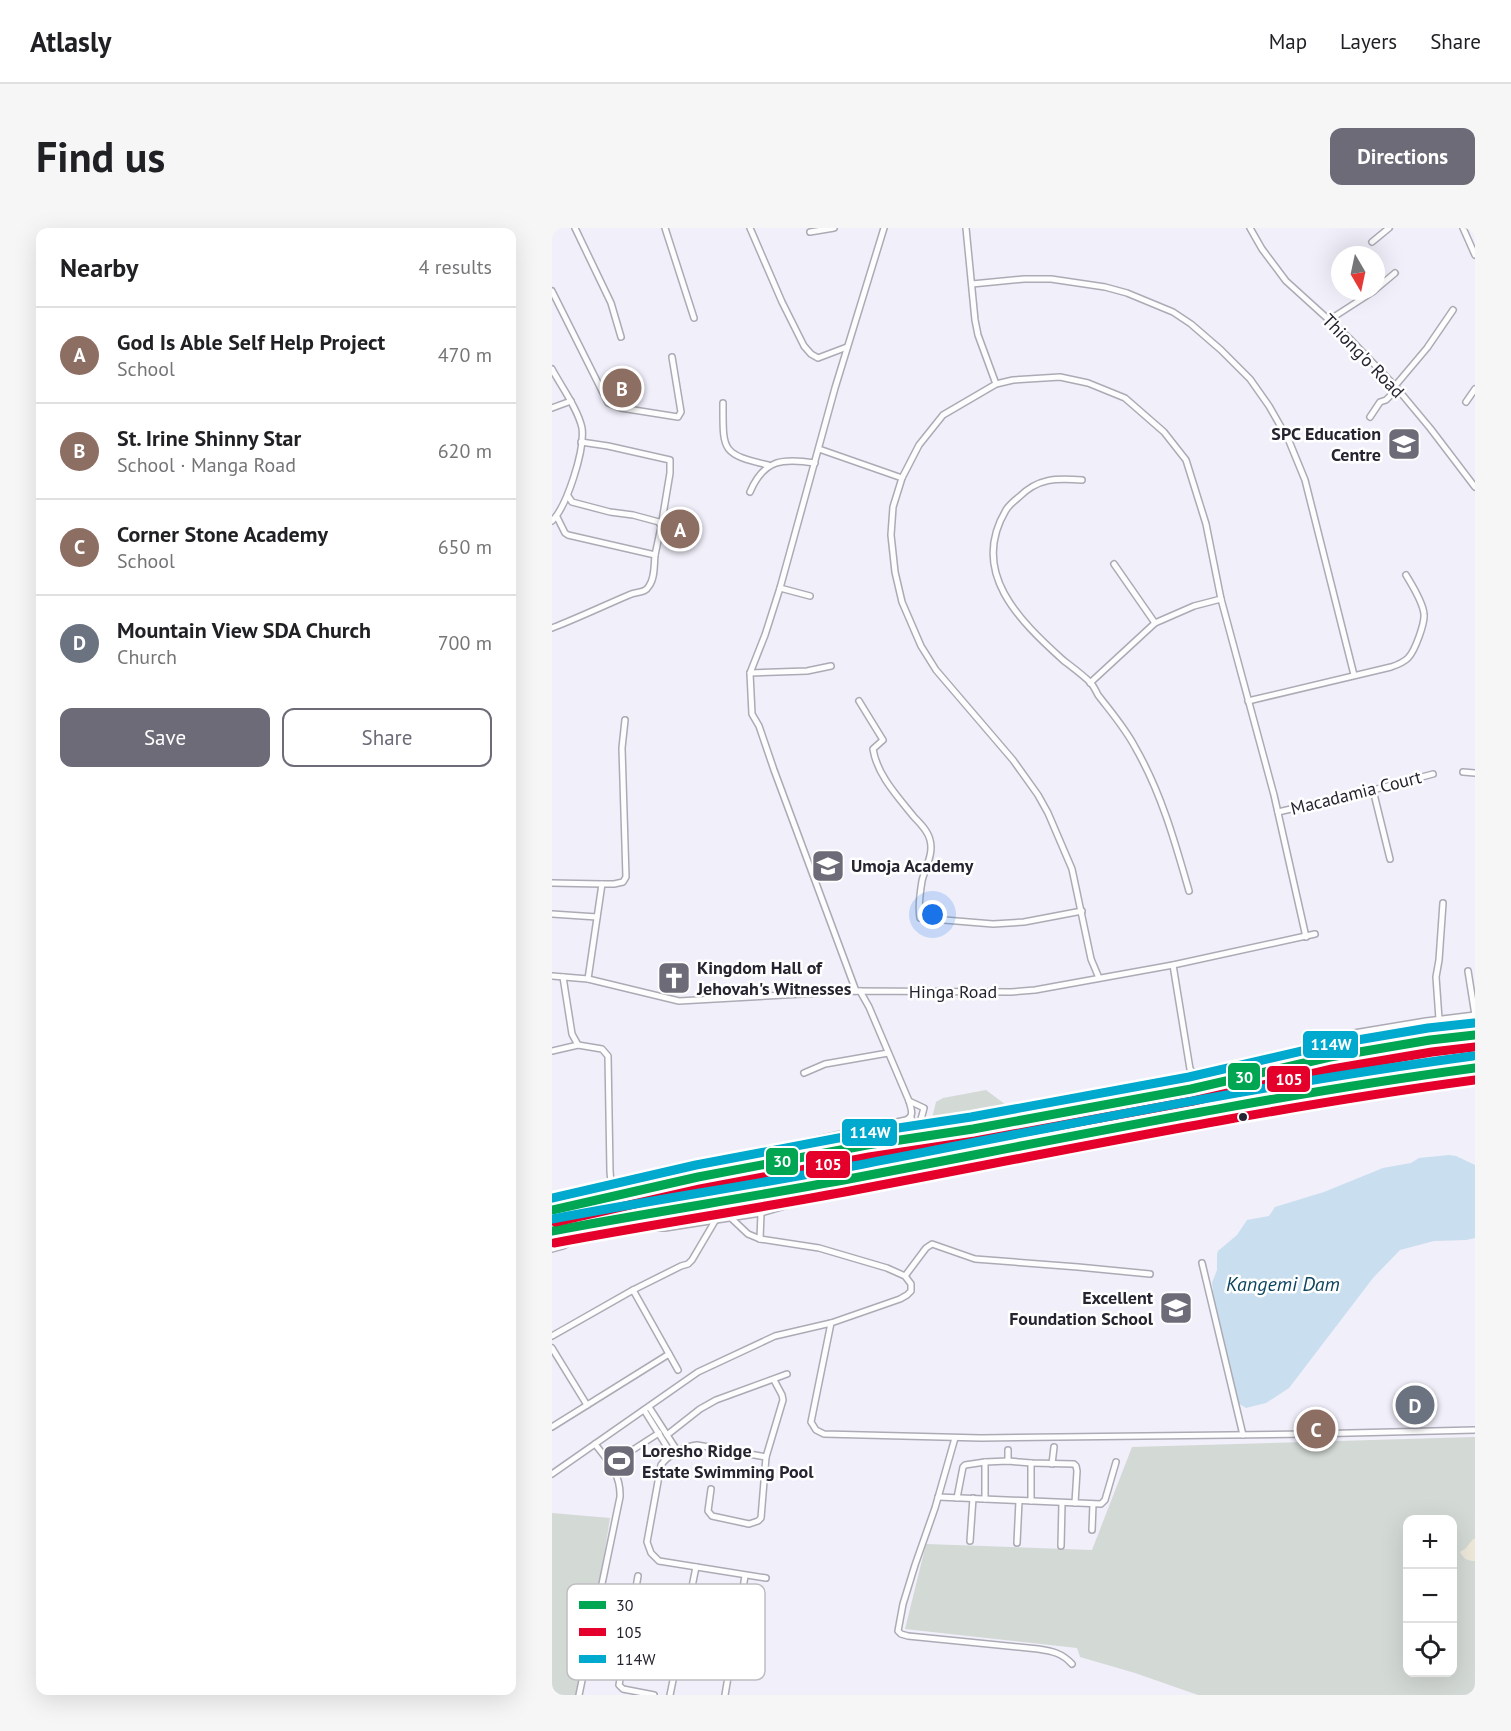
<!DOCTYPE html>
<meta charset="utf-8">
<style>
body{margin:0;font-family:"PT Sans",sans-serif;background:#f6f6f6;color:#202124}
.controls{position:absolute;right:18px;bottom:18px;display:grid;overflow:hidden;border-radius:12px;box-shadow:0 6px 24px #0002}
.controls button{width:54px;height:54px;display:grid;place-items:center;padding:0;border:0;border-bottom:2px solid #e0e0e0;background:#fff;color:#202124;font:30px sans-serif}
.compass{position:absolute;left:779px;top:18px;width:54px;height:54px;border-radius:50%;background:#fff;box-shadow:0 6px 24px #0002;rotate:171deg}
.you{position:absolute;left:381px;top:687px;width:21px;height:21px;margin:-15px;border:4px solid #fff;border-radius:50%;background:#1a73e8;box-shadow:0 0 0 9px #1a73e833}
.badge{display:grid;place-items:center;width:39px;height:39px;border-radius:50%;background:#6d6b77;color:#fff;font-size:20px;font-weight:700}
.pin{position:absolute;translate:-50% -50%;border:3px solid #fff;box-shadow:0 2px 6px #0006}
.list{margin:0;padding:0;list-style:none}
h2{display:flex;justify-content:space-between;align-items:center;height:78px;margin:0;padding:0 24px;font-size:26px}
h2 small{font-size:20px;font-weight:400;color:#757577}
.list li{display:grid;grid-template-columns:39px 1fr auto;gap:18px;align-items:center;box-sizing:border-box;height:96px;padding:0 24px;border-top:2px solid #e0e0e0}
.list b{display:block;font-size:22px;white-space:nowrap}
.list p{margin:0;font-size:20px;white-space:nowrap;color:#757577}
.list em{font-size:20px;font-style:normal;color:#757577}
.actions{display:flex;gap:12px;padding:18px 24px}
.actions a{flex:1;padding:14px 0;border:2px solid #6d6b77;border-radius:12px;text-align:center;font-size:21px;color:#6d6b77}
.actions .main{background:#6d6b77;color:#fff}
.icon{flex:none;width:33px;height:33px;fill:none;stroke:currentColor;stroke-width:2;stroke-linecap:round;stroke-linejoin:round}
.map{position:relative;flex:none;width:923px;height:1467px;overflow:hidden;border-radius:12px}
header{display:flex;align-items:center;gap:36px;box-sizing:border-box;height:84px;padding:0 30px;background:#fff;border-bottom:2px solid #e0e0e0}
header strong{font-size:28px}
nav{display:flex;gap:33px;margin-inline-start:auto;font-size:21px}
.intro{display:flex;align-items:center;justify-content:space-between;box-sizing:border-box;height:144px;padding:0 36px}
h1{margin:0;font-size:42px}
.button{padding:15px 27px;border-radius:12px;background:#6d6b77;color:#fff;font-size:21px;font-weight:700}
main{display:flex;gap:36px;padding:0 36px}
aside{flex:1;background:#fff;border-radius:12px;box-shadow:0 6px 24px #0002}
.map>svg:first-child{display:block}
.green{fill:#d3d9d4;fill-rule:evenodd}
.sand{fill:#eee8d9}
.water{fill:#c9deee}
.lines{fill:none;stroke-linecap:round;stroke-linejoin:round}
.street-casing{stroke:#acabb5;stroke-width:8}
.highway-casing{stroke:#acabb5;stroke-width:12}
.street{stroke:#fdfdfe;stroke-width:5}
.highway{stroke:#fdfdfe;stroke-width:9}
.bus-1-casing{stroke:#fff;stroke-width:14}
.bus-2-casing{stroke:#fff;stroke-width:14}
.bus-3-casing{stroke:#fff;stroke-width:14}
.bus-1{stroke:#00a651;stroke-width:9}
.bus-2{stroke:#e4002b;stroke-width:9}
.bus-3{stroke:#00a9ce;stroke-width:9}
.bus-dot{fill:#262430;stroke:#fff;stroke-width:2}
.labels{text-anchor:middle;stroke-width:5;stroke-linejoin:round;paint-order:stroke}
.street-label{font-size:18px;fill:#262430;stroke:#fff}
.poi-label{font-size:18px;font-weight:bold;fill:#262430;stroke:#fff;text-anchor:start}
.water-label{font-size:20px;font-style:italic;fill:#0e4560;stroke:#fff}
.key{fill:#fff;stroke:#bebdc1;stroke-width:1.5}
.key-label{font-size:16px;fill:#262430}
.line-badge{stroke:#fff;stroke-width:2}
.badge-label{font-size:16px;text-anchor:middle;font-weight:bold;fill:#fff}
</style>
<header>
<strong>Atlasly</strong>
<nav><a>Map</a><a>Layers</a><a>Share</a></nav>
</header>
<div class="intro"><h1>Find us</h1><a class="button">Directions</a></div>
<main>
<aside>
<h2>Nearby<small>4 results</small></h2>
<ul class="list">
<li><span class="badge" style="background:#8d6e63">A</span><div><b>God Is Able Self Help Project</b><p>School</p></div><em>470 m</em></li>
<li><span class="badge" style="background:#8d6e63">B</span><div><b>St. Irine Shinny Star</b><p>School · Manga Road</p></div><em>620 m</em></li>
<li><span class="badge" style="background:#8d6e63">C</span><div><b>Corner Stone Academy</b><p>School</p></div><em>650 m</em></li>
<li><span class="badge" style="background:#6b7280">D</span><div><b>Mountain View SDA Church</b><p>Church</p></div><em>700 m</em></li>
</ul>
<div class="actions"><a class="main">Save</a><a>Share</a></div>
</aside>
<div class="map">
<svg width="923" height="1467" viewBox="0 0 923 1467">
<rect width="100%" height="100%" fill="#f0effa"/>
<g class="green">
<path d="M 434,862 L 454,877 L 380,890 L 384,874 L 391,870 Z"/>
<path d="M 923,1209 L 923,1467 L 646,1467 L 583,1445 L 528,1429 L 525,1420 L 353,1401 L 374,1316 L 540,1322 L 580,1219 ZM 856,1292 L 900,1292 L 900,1444 L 856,1444 Z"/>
<path d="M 0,1285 L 58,1290 L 30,1467 L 0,1467 Z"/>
</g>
<path class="sand" d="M 921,1311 L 923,1311 L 923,1333 C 915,1333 912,1331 908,1324 L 914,1320 Z"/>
<g class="water">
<path d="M 897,927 L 904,928 L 923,937 L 923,1010 L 914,1012 L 882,1013 L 848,1022 L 821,1050 L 737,1160 L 714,1175 L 694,1180 L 686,1175 L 664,1088 L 660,1055 L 665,1042 L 665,1026 L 666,1023 L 685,1007 L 695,992 L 717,988 L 723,979 L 772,964 L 831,940 L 859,935 L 867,930 Z"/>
<path d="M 69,1221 L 72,1226 L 69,1229 L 74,1237 L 69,1240 L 59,1227 Z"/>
</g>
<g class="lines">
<defs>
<g id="street">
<path d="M 23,0 L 59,75 L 69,109"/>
<path d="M 113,0 L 142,90"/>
<path d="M 198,0 L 230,74 L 252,118 L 259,126 L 266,130 L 295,119"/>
<path d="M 414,0 L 423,92 L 426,107 L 444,156"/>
<path d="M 698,0 L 710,21 L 734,53 L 798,111 L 843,158 L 878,200 L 923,259"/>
<path d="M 911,0 L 923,27"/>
<path d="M 258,4 L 282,0"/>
<path d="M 820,14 L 837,0"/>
<path d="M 420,56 L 472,51 L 499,51 L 553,59 L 575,65 L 621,84 L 639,96 L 669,122 L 698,151 L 717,178 L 737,213 L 753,252 L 802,447"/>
<path d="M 824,61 L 843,45"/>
<path d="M 0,63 L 56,175 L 69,180 L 126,189 L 129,184 L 120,129"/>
<path d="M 777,92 L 822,63"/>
<path d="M 0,141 C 9,158 26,181 30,200 C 33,222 15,278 0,293"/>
<path d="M 843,158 L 875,120 L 901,82"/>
<path d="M 914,174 L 923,161"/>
<path d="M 171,175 C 171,223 169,226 216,237"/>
<path d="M 0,180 L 19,173"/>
<path d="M 818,189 L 828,174 L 834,172 L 845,161"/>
<path d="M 29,214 L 56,218 L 118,232 L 118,245 L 109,299"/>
<path d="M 267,221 L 350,250"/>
<path d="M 530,252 C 504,250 486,250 467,269 C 462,273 458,276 454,282 C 417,344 467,392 511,432 C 520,439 531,447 539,455 C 542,459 544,463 546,467 C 559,484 573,500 583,519 C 609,564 623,614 637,663"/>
<path d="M 198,264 C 212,231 231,230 263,235"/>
<path d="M 16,268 L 20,274 L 58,284 L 81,287 L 107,294 L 109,299 L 103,327"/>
<path d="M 562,336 L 603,395"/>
<path d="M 228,360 L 258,368"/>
<path d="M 0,400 C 26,390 51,378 77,367 C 84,363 93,366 97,358 C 103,350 102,337 103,327 L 16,307 L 13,305 L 5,289"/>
<path d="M 198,445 L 255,443 L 279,438"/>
<path d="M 538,455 L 603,395 L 642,378 L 669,371"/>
<path d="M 307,473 L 331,512 L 321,521 C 325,547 346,569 362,589 C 368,595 376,603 378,612 C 382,626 373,640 370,653 C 368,665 366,679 368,690 L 441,696 L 472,694 L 530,683"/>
<path d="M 696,473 L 839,439 C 845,437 851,435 856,430 C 863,423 873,395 872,386 C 871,374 860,357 854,347"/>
<path d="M 911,544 L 923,545"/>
<path d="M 821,562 L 838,631"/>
<path d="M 726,584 L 821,562 L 881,546"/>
<path d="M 0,655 L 50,656"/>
<path d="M 0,686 L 45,689"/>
<path d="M 621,737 L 638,841 L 643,846 L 659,845 L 779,818"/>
<path d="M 916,743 L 923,787"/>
<path d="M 0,748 L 36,751 L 127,773 L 304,763 L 459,764 L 483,762 L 621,737 L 763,706"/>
<path d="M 11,749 L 20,806 L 26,817 L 50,821 L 56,828 L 58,943 L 60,968 L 69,999 L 113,1000 L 209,985 L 243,975 L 309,952"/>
<path d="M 547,750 L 539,731 L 520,641 L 496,585 L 486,567 L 461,532 L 384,442 L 369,418 L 350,374 L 343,344 L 339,307 L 341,279 L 350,250 L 367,217 L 391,187 L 444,156 L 461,152 L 508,149 L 536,155 L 573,170 L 612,204 L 634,232 L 654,296 L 669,371 L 722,567 L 754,709"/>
<path d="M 36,751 L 50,656 L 62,656 L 71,654 L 74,649 L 70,520 L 73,492"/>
<path d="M 304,763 L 222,542 L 207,498 L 200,486 L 198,445 L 213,407 L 228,360 L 283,160 L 332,0"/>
<path d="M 887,791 L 884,749 L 887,732 L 891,675"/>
<path d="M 0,823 L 26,817"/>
<path d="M 778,829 L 780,813 L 784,808 L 874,793 L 923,787"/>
<path d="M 252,845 L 273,836 L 336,825"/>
<path d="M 756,872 L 860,856 L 923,851"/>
<path d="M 357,873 L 372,880 L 364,910"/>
<path d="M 359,889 L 364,909"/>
<path d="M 201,925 L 354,892 C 363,888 359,881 357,873 L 317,779 L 308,763"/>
<path d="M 208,1011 L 209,985"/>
<path d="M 21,1013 L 69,999"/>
<path d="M 0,1021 L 11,1018 L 21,1013 L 18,1000"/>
<path d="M 650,1035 L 691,1207"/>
<path d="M 353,1048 L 374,1020 L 380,1016 L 423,1031 L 526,1039 L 598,1046"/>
<path d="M 81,1062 L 126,1142"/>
<path d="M 279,1095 L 259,1194 L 264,1202 L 272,1206 L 429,1210 L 757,1206 L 923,1202"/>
<path d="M 0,1108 L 81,1062 L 129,1038 L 136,1036 L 140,1032 L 163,993"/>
<path d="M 0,1120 L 35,1177"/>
<path d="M 97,1179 L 126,1224"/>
<path d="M 92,1182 L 120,1227"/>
<path d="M 0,1199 L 117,1126"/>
<path d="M 115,1207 L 148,1181 L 164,1172 L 235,1146"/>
<path d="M 403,1210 L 383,1280 L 363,1337 L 351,1376 L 346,1403 L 349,1406 L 356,1408 L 486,1421 C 500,1423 510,1425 520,1436"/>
<path d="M 79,1223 L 107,1205"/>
<path d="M 456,1233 L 456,1222"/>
<path d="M 500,1236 L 502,1219"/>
<path d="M 0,1246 L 146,1144 L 223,1108 L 279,1095 L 348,1071 L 355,1067 L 359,1063 L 359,1056 L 353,1048 L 335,1040 L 267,1020 L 208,1011 L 196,1006 L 179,990"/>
<path d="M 159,1261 L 156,1283 L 160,1288 L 197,1296 L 206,1293 L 209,1290 L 214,1229 L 231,1172 L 230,1167 L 222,1152"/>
<path d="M 386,1269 L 549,1276 L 553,1272 L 564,1234"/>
<path d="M 405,1270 L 411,1239 L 413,1237 L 433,1234 L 456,1233 L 479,1235 L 522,1236 L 524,1238 L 525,1243 L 523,1275"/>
<path d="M 433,1271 L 433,1234"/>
<path d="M 479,1273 L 479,1235"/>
<path d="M 540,1302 L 541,1276"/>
<path d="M 418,1313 L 421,1270"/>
<path d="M 465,1315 L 467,1273"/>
<path d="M 509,1318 L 510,1275"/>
<path d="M 86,1348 L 67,1457 L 71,1461 L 102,1467"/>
<path d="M 214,1350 L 107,1333 L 99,1325 L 95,1314 L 109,1237 C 116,1227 133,1218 145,1217 L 214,1229"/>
<path d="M 83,1363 L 137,1372"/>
<path d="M 27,1467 L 68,1269 C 69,1246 56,1233 43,1216"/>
<path d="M 118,1467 L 144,1339"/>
<path d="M 173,1467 L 193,1348"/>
</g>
<g id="highway">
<path d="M 797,827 L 800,842 L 800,856"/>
<path d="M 0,982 L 146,949 L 315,917 L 421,901 L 639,861 L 778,829 L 878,812 L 923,807"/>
<path d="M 0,1003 C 114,981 229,965 343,942 C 536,904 728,864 923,840"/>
</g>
</defs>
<use href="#street" class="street-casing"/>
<use href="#highway" class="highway-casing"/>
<use href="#street" class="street"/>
<use href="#highway" class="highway"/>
<defs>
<g id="bus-1">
<path d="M 0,982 L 146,949 L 315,917 L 421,901 L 639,861 L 778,829 L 878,812 L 923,807"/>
<path d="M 0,1003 C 100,984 201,969 302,950 C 508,911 714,868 923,840"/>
</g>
<g id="bus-2">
<path d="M 3,994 L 148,961 L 317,929 L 423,913 L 641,873 L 780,841 L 880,824 L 923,819"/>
<path d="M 2,1015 C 102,996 203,981 303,962 C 509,923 715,880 923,852"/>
</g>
<g id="bus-3">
<path d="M 0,970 L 144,937 L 313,905 L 419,889 L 637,849 L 776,817 L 876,800 L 922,795"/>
<path d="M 0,991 C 100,972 201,957 301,938 C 507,898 713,856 921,828"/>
</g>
</defs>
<use href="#bus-1" class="bus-1-casing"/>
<use href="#bus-2" class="bus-2-casing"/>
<use href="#bus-3" class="bus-3-casing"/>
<use href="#bus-1" class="bus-1"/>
<use href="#bus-2" class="bus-2"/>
<use href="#bus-3" class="bus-3"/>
</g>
<defs>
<symbol id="school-square" viewBox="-11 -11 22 22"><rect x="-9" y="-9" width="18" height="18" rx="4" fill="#6d6b77" stroke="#fff"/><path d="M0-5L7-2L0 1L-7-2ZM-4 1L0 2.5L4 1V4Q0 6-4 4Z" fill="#fff"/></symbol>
<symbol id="church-square" viewBox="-11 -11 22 22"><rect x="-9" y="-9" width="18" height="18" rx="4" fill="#6d6b77" stroke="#fff"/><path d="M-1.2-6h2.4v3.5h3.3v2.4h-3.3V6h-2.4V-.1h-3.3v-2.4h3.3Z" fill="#fff"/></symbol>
<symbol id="stadium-square" viewBox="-11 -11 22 22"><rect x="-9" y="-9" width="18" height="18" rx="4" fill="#6d6b77" stroke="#fff"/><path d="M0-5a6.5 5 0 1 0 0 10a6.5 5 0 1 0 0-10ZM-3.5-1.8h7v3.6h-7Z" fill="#fff"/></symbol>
</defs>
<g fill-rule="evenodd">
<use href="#school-square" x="833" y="197" width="38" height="38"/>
<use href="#school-square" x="257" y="619" width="38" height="38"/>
<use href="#church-square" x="103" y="731" width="38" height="38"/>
<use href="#school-square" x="605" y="1061" width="38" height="38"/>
<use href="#stadium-square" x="48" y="1214" width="38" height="38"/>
</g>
<circle class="bus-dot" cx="691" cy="889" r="5"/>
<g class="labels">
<g class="street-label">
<text transform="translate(811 128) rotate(46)" y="6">Thiong'o Road</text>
<text transform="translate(804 565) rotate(-14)" y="6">Macadamia Court</text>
<text x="401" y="770">Hinga Road</text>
</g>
<g class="poi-label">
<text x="829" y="212" text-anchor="end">SPC Education<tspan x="829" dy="21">Centre</tspan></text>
<text x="299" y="644">Umoja Academy</text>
<text x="145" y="746">Kingdom Hall of<tspan x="145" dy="21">Jehovah's Witnesses</tspan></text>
<text x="601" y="1076" text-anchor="end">Excellent<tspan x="601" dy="21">Foundation School</tspan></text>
<text x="90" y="1229">Loresho Ridge<tspan x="90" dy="21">Estate Swimming Pool</tspan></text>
</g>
<g class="water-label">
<text x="731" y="1063">Kangemi Dam</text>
</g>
</g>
<rect x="15" y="1356" width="198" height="96" rx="9" class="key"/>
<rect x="27" y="1373" width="27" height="8" fill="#00a651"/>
<rect x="27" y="1400" width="27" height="8" fill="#e4002b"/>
<rect x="27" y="1427" width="27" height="8" fill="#00a9ce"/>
<g class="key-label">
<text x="64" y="1383">30</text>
<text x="64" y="1410">105</text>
<text x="64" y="1437">114W</text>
</g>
<g class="line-badge">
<rect x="750" y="802" width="57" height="29" rx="6" fill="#00a9ce"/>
<rect x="675" y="834" width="34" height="29" rx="6" fill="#00a651"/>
<rect x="714" y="837" width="45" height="28" rx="6" fill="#e4002b"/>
<rect x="289" y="890" width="57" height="29" rx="6" fill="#00a9ce"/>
<rect x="213" y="919" width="34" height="29" rx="6" fill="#00a651"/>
<rect x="253" y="922" width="46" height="29" rx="6" fill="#e4002b"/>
</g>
<g class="badge-label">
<text x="779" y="822">114W</text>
<text x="692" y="855">30</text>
<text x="737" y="857">105</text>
<text x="318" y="910">114W</text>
<text x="230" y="939">30</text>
<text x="276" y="942">105</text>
</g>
</svg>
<div class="controls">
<button>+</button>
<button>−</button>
<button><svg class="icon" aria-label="locate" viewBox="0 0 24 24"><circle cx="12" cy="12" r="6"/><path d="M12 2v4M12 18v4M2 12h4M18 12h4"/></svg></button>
</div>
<svg class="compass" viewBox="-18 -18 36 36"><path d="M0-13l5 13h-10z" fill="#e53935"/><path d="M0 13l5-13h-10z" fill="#757577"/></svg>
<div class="you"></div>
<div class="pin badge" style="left:128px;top:301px;background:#8d6e63">A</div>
<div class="pin badge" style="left:70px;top:160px;background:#8d6e63">B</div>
<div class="pin badge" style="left:764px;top:1201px;background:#8d6e63">C</div>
<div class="pin badge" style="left:863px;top:1177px;background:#6b7280">D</div>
</div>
</main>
